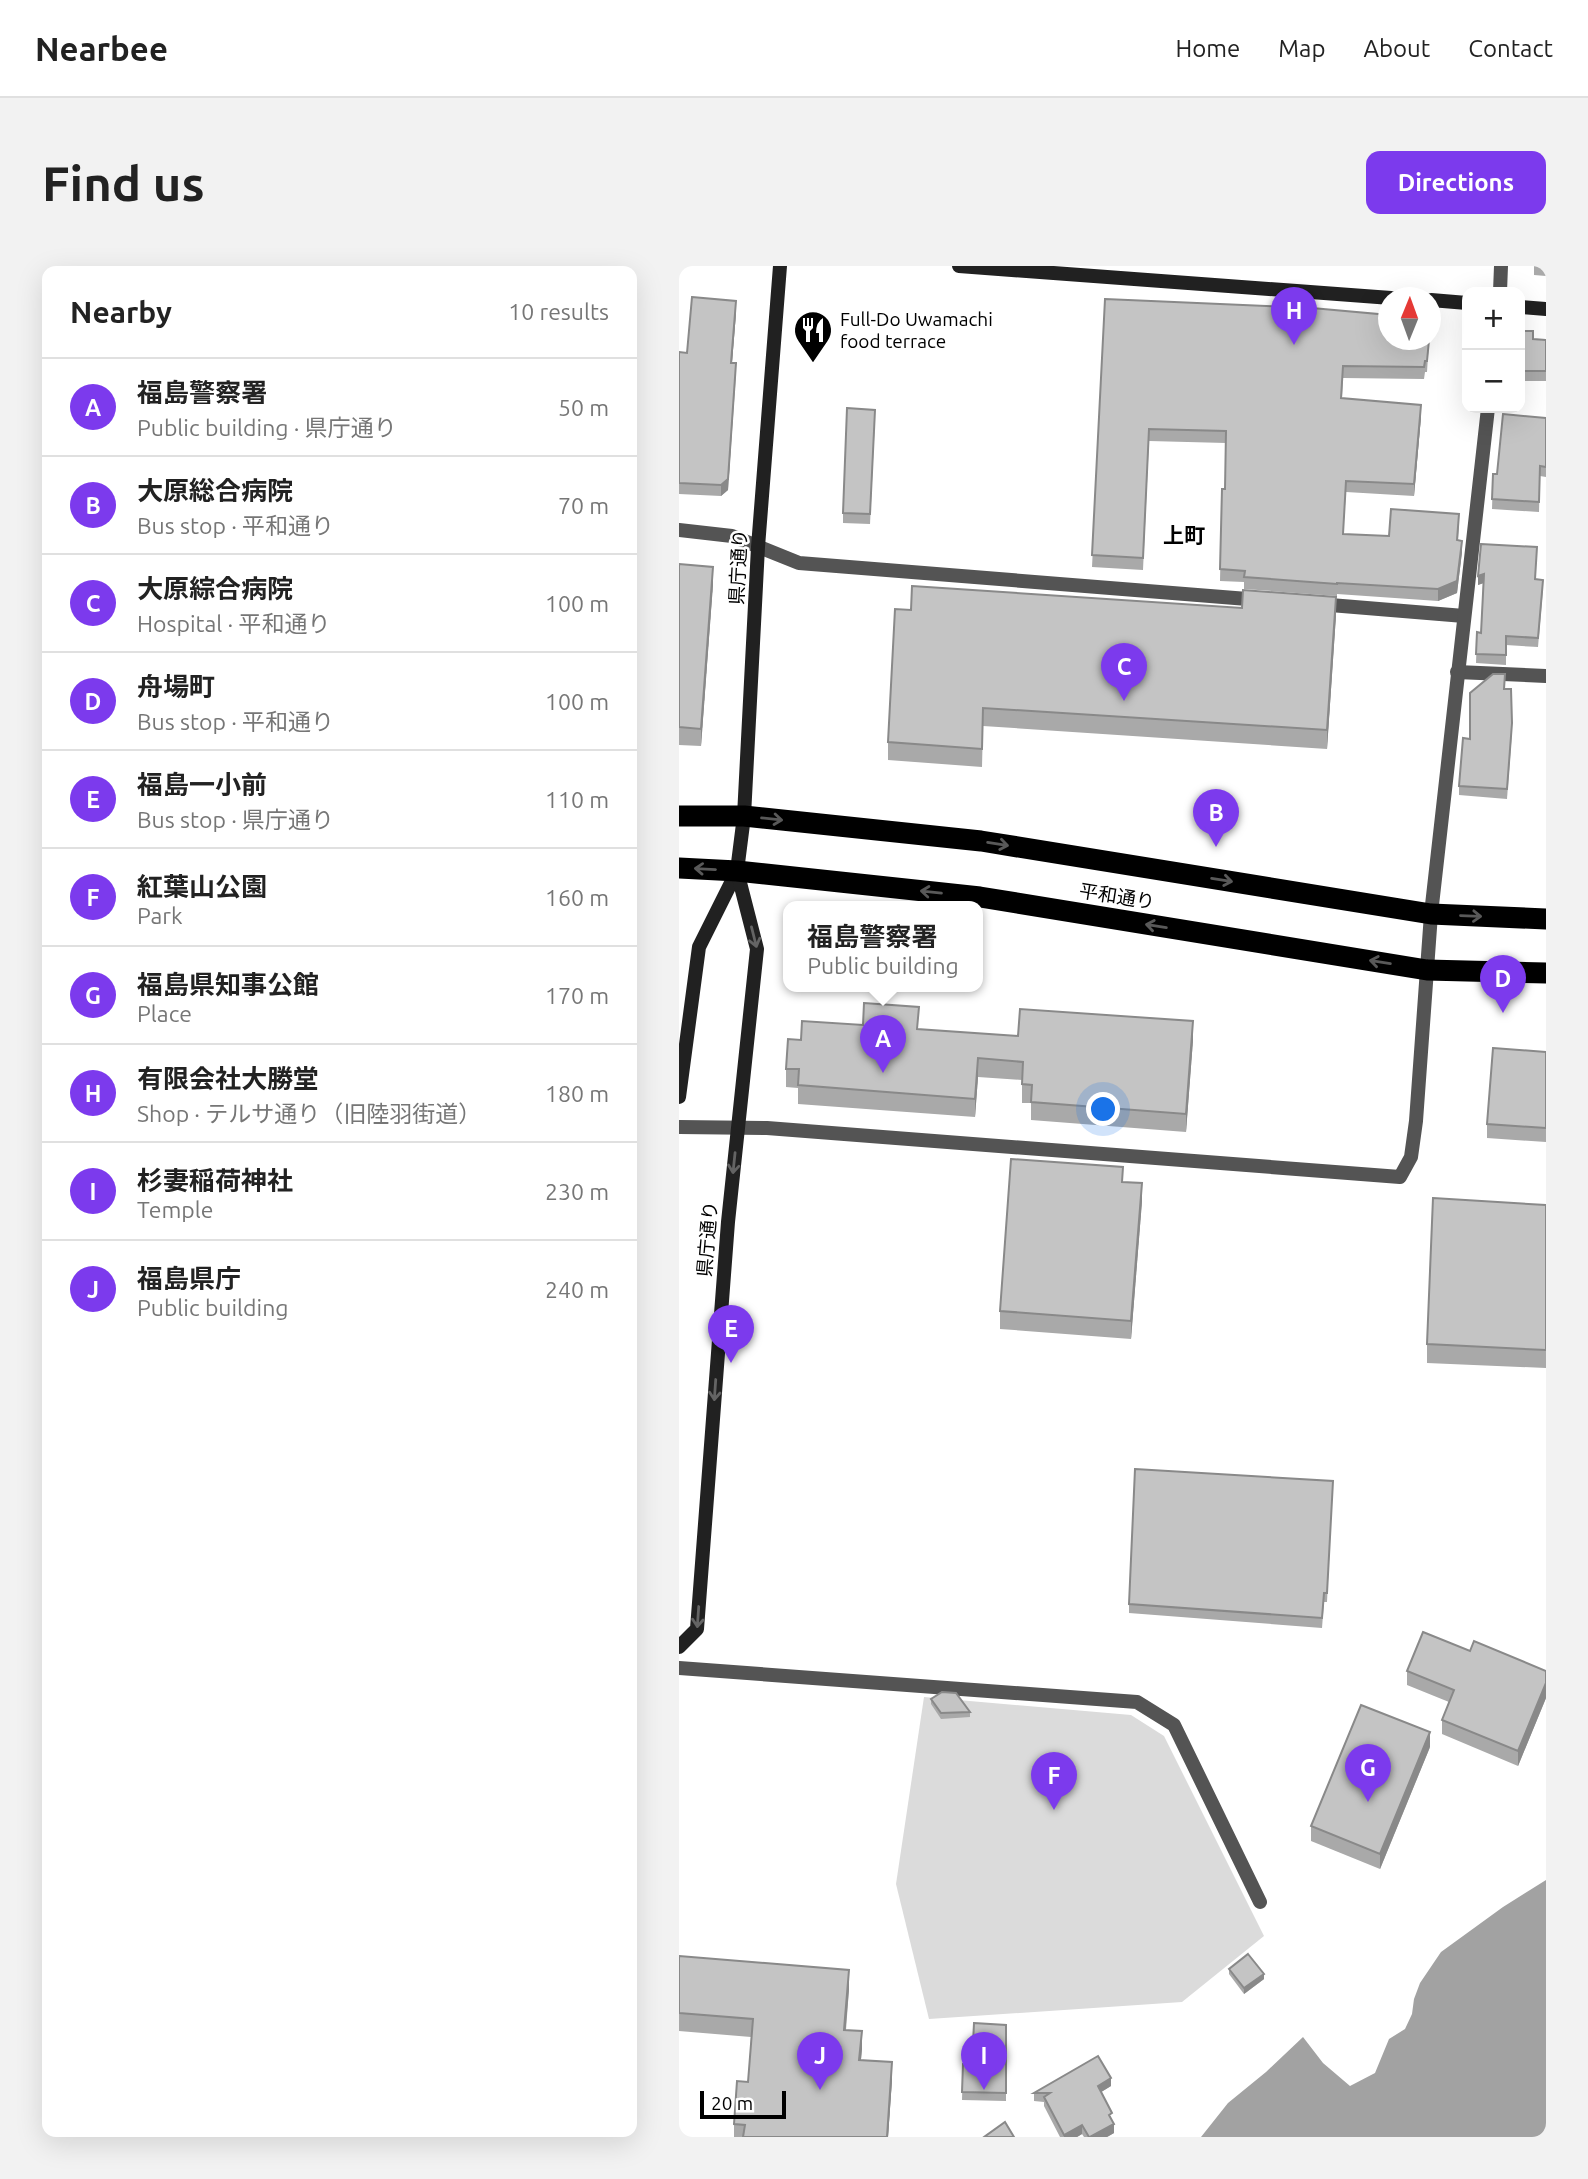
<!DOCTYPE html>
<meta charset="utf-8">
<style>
body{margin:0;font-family:Ubuntu,"Noto Sans JP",sans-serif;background:#f2f2f2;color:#222}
.controls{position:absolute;right:21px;top:21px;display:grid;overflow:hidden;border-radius:14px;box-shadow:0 7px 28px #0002}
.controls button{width:63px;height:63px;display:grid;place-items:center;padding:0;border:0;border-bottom:2px solid #e0e0e0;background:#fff;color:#222;font:35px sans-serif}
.compass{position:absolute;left:699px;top:21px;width:63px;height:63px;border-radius:50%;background:#fff;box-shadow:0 7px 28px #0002;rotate:1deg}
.scale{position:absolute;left:21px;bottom:18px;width:86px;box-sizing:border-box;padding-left:7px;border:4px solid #000;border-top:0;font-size:19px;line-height:24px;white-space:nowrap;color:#000;-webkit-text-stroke:5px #fff;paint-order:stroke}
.you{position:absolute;left:425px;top:844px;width:24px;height:24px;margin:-18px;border:5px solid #fff;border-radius:50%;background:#1a73e8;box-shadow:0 0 0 10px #1a73e833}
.badge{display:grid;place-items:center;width:46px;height:46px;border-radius:50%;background:#7c3aed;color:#fff;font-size:23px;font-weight:700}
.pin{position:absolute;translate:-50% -58px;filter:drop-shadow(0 2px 4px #0008)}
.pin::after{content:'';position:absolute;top:37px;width:24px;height:21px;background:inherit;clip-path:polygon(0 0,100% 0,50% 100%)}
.popup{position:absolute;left:104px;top:635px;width:200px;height:91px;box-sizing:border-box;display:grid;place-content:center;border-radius:14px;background:#fff;filter:drop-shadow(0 2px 5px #0005);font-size:23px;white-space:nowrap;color:#767676}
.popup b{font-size:26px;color:#222}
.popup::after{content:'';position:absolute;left:50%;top:100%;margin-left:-14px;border:14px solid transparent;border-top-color:#fff}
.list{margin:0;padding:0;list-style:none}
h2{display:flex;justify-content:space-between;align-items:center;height:91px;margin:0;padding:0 28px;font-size:30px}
h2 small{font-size:23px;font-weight:400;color:#767676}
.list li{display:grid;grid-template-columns:46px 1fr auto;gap:21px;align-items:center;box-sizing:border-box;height:98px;padding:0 28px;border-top:2px solid #e0e0e0}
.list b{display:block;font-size:26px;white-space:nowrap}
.list p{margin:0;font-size:23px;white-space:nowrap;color:#767676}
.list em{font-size:23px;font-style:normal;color:#767676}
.map{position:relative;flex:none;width:867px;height:1871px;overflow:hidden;border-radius:14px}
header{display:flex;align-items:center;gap:42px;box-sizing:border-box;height:98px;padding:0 35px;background:#fff;border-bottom:2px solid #e0e0e0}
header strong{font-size:33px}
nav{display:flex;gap:38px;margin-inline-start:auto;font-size:24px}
.intro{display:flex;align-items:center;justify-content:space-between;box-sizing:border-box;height:168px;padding:0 42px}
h1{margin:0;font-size:49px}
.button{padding:18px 32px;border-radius:14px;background:#7c3aed;color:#fff;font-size:24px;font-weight:700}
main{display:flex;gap:42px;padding:0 42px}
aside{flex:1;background:#fff;border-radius:14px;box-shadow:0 7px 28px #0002}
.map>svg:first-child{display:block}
.green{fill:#dbdbdb}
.water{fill:#a2a2a2}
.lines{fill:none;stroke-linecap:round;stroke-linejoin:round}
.street{stroke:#545454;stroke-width:14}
.secondary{stroke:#212121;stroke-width:14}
.highway{stroke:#000;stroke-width:21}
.wall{fill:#a9a9a9}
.shaded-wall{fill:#898989}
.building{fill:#c4c4c4;stroke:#898989;stroke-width:2}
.oneway{stroke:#595959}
.oneway2{stroke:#646464}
.labels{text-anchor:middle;stroke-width:5;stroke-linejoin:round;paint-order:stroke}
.poi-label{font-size:19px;fill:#000;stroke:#fff;text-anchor:start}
.street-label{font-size:19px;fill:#000;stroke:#fff}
.neighbourhood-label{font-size:21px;font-weight:bold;fill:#000;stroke:#fff}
</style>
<header>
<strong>Nearbee</strong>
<nav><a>Home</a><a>Map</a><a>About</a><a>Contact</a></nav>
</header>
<div class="intro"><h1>Find us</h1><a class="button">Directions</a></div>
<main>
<aside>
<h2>Nearby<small>10 results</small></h2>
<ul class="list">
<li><span class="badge">A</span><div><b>福島警察署</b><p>Public building · 県庁通り</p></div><em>50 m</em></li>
<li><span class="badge">B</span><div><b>大原総合病院</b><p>Bus stop · 平和通り</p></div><em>70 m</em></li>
<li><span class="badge">C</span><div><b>大原綜合病院</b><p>Hospital · 平和通り</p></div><em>100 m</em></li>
<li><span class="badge">D</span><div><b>舟場町</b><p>Bus stop · 平和通り</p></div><em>100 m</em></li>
<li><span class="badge">E</span><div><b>福島一小前</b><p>Bus stop · 県庁通り</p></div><em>110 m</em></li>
<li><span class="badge">F</span><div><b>紅葉山公園</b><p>Park</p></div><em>160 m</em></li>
<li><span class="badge">G</span><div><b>福島県知事公館</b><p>Place</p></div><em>170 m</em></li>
<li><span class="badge">H</span><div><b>有限会社大勝堂</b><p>Shop · テルサ通り（旧陸羽街道）</p></div><em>180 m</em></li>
<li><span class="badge">I</span><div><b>杉妻稲荷神社</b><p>Temple</p></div><em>230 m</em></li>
<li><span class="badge">J</span><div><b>福島県庁</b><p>Public building</p></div><em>240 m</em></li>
</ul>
</aside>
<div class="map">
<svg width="867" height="1871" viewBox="0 0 867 1871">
<rect width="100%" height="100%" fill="#fff"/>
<path class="green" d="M 245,1431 L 452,1449 L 485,1470 L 585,1670 L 503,1736 L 250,1753 L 217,1618 Z"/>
<path class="water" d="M 867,1614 L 867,1871 L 522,1871 L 549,1837 L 587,1806 L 624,1771 L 644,1797 L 671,1820 L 696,1807 L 710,1773 L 726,1763 L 733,1748 L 735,1733 L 741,1717 L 762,1686 L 824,1641 Z"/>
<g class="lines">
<g class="street">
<path d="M 821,26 L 822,0"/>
<path d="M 0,264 L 53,270 L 120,297 L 581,334"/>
<path d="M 639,338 L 785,350"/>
<path d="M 778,406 L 867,410"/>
<path d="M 0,861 L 88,862 L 721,911 L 732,891 L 737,855 L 752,648 L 809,142"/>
<path d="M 0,1402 L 458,1436 L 495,1459 L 581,1636"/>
</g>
<g class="secondary">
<path d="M 280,0 L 712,32"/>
<path d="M 752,34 L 788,37"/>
<path d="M 841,41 L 867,43"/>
<path d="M 0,831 L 20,681 L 58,605 L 65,550 L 79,281 L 101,0"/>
<path d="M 0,1381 L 18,1363 L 49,956 L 78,683 L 58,605"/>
</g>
<g class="highway">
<path d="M 0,550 L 65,550 L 302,575 L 752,648 L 867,653"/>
<path d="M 0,602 L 58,605 L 301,631 L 748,704 L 867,707"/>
</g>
</g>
<g class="wall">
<path d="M 855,0 L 867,0 L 867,10 L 855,9 Z"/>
<path d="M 426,33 L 710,74 L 750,74 L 748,106 L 746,106 L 745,113 L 664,112 L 663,132 L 742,151 L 735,230 L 667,226 L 664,268 L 710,270 L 780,259 L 779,274 L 783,286 L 778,327 L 759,335 L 658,328 L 658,330 L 565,323 L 565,316 L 541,315 L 543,223 L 546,223 L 547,177 L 470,175 L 464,304 L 413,301 Z"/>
<path d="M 57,47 L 53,97 L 57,108 L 49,224 L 42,230 L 0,228 L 0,86 L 8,87 Z"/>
<path d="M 841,65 L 854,73 L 867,74 L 867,115 L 841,115 Z"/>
<path d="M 867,152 L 867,211 L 861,210 L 860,246 L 813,243 L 814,208 L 818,208 Z"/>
<path d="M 196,154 L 191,258 L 164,257 L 164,247 Z"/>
<path d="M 0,298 L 34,318 L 22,480 L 0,479 Z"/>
<path d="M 799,310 L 856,313 L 864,323 L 859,381 L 827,379 L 827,399 L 797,397 L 798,366 L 802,367 L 804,317 L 799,319 Z"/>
<path d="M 232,344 L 657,349 L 648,483 L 304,460 L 303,501 L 209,494 L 209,476 Z"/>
<path d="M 826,423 L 833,466 L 828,533 L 780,529 L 780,520 Z"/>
<path d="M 184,759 L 339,770 L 514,774 L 507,866 L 352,854 L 352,837 L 343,837 L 343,814 L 299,811 L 296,851 L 119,838 L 119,822 L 107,821 L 107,803 L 122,774 Z"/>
<path d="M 867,786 L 867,876 L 808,872 L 808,858 Z"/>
<path d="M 444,916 L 463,935 L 452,1073 L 321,1063 L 321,1045 Z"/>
<path d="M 867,939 L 867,1102 L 748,1097 L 748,1078 Z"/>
<path d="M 654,1215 L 648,1336 L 645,1336 L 643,1362 L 450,1347 L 450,1338 Z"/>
<path d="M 791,1385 L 867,1405 L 867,1432 L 839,1500 L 763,1468 L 763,1454 L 770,1436 L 728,1419 L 728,1405 Z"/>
<path d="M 252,1433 L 291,1446 L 291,1451 L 262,1453 L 252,1438 Z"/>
<path d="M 751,1481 L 701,1603 L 632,1575 L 632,1560 Z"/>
<path d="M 0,1690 L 170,1723 L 167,1764 L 183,1783 L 182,1794 L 213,1814 L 209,1871 L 55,1871 L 55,1858 L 69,1816 L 72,1771 L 0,1765 Z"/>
<path d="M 550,1703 L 585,1713 L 565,1728 L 550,1708 Z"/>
<path d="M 327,1759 L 327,1835 L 283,1834 L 284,1798 L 293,1798 Z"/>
<path d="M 432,1820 L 422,1826 L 433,1855 L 435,1867 L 428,1871 L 405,1871 L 403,1868 L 398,1871 L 381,1871 L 365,1840 L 365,1836 L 355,1835 L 355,1827 Z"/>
</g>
<g class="shaded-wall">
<path d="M 57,35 L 57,47 L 52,108 L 52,97 Z"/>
<path d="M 57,97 L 49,224 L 42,230 L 42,219 Z"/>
<path d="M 742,139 L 742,151 L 735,230 L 735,218 Z"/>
<path d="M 783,275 L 783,286 L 778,327 L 759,335 L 759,323 Z"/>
<path d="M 34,301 L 34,318 L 22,480 L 22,463 Z"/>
<path d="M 805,308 L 805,317 L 799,319 L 799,310 Z"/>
<path d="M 657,331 L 657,349 L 648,483 L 648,464 Z"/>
<path d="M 514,755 L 514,774 L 507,866 L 507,848 Z"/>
<path d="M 299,792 L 299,811 L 296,851 L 296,833 Z"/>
<path d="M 463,917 L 463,935 L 452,1073 L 452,1055 Z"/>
<path d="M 867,1417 L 867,1432 L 839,1500 L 839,1485 Z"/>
<path d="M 751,1466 L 751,1481 L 701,1603 L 701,1588 Z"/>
<path d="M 170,1704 L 170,1723 L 165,1782 L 165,1764 Z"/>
<path d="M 585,1708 L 585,1713 L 565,1728 L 565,1722 Z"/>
<path d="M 183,1765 L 183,1783 L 180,1812 L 180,1794 Z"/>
<path d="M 213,1796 L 213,1814 L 209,1871 L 208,1871 Z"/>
<path d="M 432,1812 L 432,1820 L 419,1828 L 419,1820 Z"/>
<path d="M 435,1858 L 435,1867 L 428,1871 L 411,1871 Z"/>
<path d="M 403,1859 L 403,1868 L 398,1871 L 385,1871 L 385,1869 Z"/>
</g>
<g class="building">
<path d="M 13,31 L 57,35 L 52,97 L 57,97 L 49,213 L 42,219 L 0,217 L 0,86 L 8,87 Z"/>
<path d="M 426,33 L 633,42 L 710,49 L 710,74 L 750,74 L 748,95 L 746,95 L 745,101 L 664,100 L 662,132 L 742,139 L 735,218 L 667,215 L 664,268 L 710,270 L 712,243 L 780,248 L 778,274 L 783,275 L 778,315 L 759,323 L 658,317 L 658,318 L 565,311 L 566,305 L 541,303 L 543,223 L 546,223 L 547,165 L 470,163 L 464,292 L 413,289 Z"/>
<path d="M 841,65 L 854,65 L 854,73 L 867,74 L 867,105 L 841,105 Z"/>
<path d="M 168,142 L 196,144 L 191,248 L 164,247 Z"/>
<path d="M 824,148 L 867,152 L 867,201 L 861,200 L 860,236 L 813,233 L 814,208 L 818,208 Z"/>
<path d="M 802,278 L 858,281 L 856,313 L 864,314 L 859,372 L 827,370 L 827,389 L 797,388 L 798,366 L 802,367 L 805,308 L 799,310 Z"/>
<path d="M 0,298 L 34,301 L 22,463 L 0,461 Z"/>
<path d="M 233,320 L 563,342 L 564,324 L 657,331 L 648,464 L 304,442 L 303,483 L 209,476 L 216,343 L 232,344 Z"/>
<path d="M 814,408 L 826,408 L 825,423 L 832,423 L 833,457 L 828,523 L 780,520 L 784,472 L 791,473 L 791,427 Z"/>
<path d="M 185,737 L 240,741 L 238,763 L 339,770 L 341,743 L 514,755 L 507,848 L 352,836 L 353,819 L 343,818 L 344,796 L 299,792 L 296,833 L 119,819 L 120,803 L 107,803 L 109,773 L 122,774 L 123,755 L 184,759 Z"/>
<path d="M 814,782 L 867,786 L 867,862 L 808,858 Z"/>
<path d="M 332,893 L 444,901 L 443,916 L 463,917 L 452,1055 L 321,1045 Z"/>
<path d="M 754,932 L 867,939 L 867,1084 L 748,1078 Z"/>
<path d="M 456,1203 L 654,1215 L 648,1327 L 645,1327 L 643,1352 L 450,1338 Z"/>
<path d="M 744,1366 L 791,1385 L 795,1375 L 867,1405 L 867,1417 L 839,1485 L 763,1454 L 775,1424 L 728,1405 Z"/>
<path d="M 263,1426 L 277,1427 L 291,1446 L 262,1447 L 252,1433 Z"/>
<path d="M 682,1439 L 751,1466 L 701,1588 L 632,1560 Z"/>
<path d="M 569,1688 L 585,1708 L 565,1722 L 550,1703 Z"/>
<path d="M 0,1690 L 170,1704 L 165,1764 L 183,1765 L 180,1794 L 213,1796 L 208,1871 L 64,1871 L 66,1859 L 55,1858 L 58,1815 L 69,1816 L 74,1753 L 0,1747 Z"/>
<path d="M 295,1757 L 327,1759 L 327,1827 L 283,1826 L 284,1798 L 293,1798 Z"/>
<path d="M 419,1790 L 432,1812 L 419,1820 L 433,1847 L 430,1849 L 435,1858 L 411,1871 L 410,1871 L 403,1859 L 385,1869 L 365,1831 L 371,1827 L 355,1827 Z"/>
<path d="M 326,1856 L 335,1871 L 305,1871 Z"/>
</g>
<defs><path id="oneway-shaft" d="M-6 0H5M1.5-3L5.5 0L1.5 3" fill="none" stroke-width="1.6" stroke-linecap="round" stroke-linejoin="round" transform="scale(1.75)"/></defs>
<g class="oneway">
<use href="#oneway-shaft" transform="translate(93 553) rotate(6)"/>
<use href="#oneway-shaft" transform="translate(319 578) rotate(9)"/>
<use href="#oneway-shaft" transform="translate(26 603) rotate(-177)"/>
<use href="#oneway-shaft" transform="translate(543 614) rotate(9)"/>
<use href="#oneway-shaft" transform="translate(252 626) rotate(-174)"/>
<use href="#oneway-shaft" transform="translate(792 650) rotate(2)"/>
<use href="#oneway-shaft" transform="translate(477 660) rotate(-171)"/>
<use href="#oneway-shaft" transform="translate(701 696) rotate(-171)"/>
</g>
<g class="oneway2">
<use href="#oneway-shaft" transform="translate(75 671) rotate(76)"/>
<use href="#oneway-shaft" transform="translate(55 897) rotate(96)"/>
<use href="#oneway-shaft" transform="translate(36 1124) rotate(94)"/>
<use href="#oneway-shaft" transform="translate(19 1351) rotate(94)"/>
</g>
<defs>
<symbol id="restaurant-pin" viewBox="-11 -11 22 30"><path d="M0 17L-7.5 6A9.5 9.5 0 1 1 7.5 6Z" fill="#000" stroke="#fff"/><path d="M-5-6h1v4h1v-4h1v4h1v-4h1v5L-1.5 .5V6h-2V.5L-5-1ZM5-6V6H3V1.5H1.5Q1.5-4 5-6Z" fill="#fff"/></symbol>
</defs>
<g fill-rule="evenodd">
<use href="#restaurant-pin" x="112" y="42" width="44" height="60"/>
</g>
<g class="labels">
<g class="poi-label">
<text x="161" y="60">Full-Do Uwamachi<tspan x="161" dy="22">food terrace</tspan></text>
</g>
<g class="street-label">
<text transform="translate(59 301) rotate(-87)" y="7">県庁通り</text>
<text transform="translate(438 630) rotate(9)" y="7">平和通り</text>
<text transform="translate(28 973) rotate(-85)" y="7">県庁通り</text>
</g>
<g class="neighbourhood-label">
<text x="505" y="277">上町</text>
</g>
</g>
</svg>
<div class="controls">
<button>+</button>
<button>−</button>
</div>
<svg class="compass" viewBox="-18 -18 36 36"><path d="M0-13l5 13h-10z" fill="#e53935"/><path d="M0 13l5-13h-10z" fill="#767676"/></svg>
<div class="scale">20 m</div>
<div class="you"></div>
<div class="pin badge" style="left:204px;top:807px">A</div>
<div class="popup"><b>福島警察署</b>Public building</div>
<div class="pin badge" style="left:537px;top:581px">B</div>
<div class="pin badge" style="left:445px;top:435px">C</div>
<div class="pin badge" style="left:824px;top:747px">D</div>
<div class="pin badge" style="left:52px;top:1097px">E</div>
<div class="pin badge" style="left:375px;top:1544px">F</div>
<div class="pin badge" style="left:689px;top:1536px">G</div>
<div class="pin badge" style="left:615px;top:79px">H</div>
<div class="pin badge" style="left:305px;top:1824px">I</div>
<div class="pin badge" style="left:141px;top:1824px">J</div>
</div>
</main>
